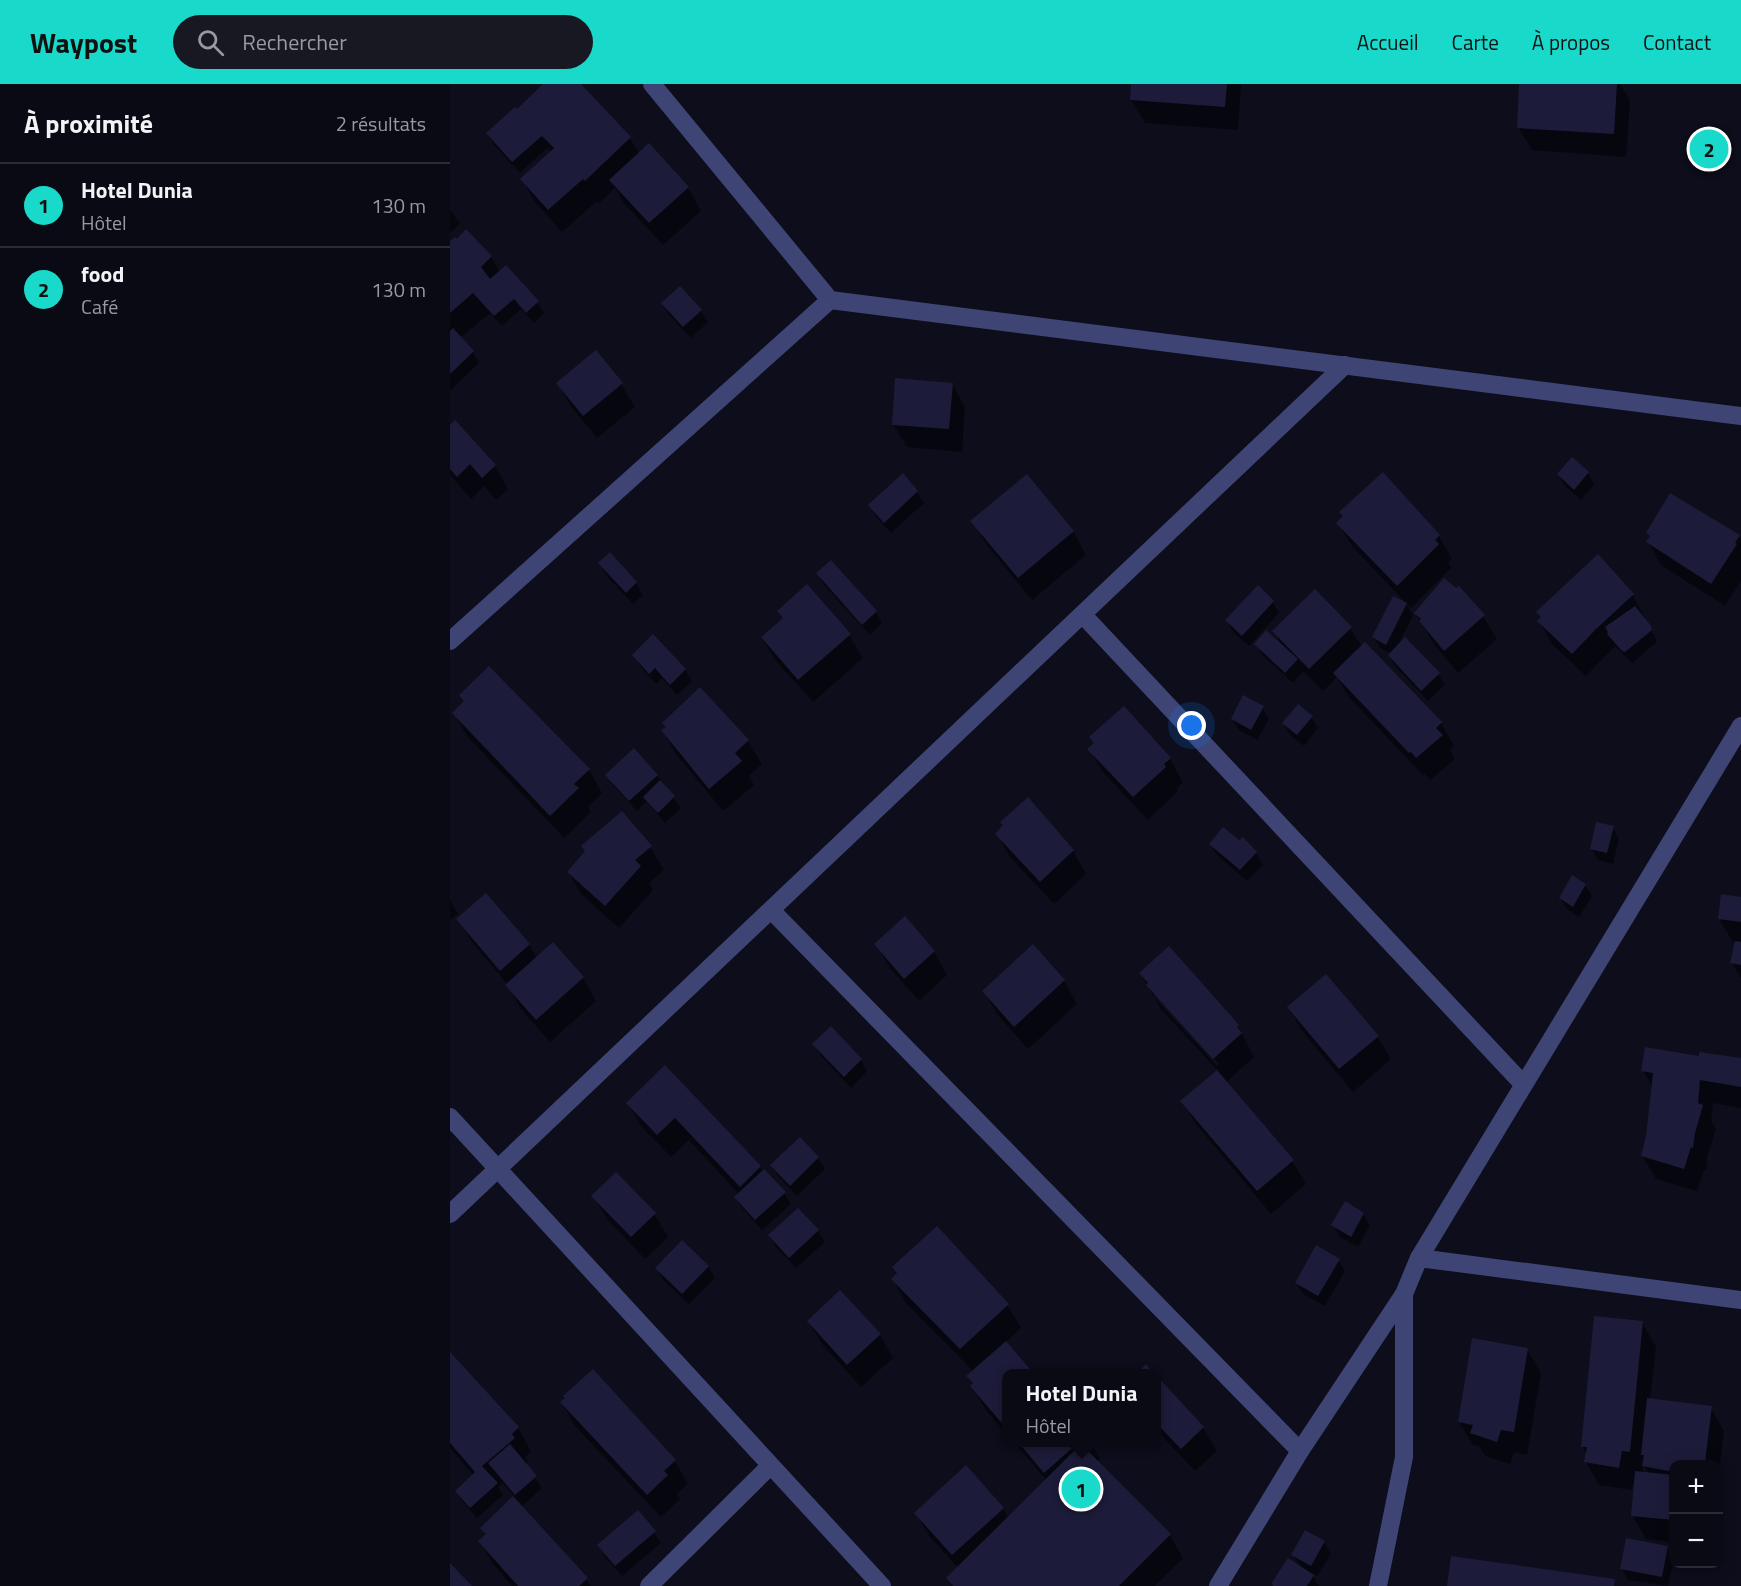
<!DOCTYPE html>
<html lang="fr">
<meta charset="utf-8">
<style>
body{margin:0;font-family:"Titillium Web",sans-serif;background:#181822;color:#f1f3f6}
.controls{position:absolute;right:18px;bottom:18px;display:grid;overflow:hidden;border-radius:12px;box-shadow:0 3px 15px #0003}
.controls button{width:54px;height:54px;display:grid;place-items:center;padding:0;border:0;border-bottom:2px solid #2a2b34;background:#0a0a14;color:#f1f3f6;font:30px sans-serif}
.you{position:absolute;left:742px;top:642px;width:21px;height:21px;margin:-15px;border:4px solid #fff;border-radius:50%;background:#1a73e8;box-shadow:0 0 0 9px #1a73e833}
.badge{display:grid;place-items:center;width:39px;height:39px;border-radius:50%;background:#19d9cb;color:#111;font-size:20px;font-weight:700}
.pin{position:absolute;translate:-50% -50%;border:3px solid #fff;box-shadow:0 2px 6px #0006}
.popup{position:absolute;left:552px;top:1285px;width:159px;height:78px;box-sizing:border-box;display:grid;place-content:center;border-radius:12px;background:#0a0a14;filter:drop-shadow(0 2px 4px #0005);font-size:20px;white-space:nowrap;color:#999aa0}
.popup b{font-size:22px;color:#f1f3f6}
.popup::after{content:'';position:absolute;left:50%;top:100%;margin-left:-12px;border:12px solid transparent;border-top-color:#0a0a14}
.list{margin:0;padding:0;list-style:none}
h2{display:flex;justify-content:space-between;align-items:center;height:78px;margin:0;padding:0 24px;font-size:26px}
h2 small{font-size:20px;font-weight:400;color:#999aa0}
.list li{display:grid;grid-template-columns:39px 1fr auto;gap:18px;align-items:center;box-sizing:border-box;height:84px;padding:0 24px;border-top:2px solid #2a2b34}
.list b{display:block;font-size:22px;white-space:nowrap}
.list p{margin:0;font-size:20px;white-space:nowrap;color:#999aa0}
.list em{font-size:20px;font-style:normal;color:#999aa0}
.icon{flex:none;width:33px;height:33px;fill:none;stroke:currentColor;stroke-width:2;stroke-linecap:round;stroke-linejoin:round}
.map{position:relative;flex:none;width:1291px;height:1502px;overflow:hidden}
header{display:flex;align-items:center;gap:36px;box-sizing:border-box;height:84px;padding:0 30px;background:#19d9cb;color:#111}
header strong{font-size:28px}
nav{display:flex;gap:33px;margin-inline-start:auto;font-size:21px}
.search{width:420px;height:54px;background:#181822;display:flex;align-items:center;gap:15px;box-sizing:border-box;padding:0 21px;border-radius:33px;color:#999aa0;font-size:22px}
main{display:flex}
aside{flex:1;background:#0a0a14}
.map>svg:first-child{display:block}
.shadow{fill:#0007;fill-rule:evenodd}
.building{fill:#1c1c3a}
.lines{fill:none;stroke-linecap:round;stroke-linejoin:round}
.minor{stroke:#3e4575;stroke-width:18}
</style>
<header>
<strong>Waypost</strong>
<div class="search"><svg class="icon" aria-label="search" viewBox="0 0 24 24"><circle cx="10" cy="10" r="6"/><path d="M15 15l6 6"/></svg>Rechercher</div>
<nav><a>Accueil</a><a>Carte</a><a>À propos</a><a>Contact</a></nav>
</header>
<main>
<aside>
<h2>À proximité<small>2 résultats</small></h2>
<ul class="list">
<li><span class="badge">1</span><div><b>Hotel Dunia</b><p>Hôtel</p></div><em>130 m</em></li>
<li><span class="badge">2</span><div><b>food</b><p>Café</p></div><em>130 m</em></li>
</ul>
</aside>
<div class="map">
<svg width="1291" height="1502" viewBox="0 0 1291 1502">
<rect width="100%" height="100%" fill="#0d0d1b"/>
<g class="shadow">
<path d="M 95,0 L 129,0 L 180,54 L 189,70 L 238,104 L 251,127 L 213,161 L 174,119 L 165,104 L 149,119 L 147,117 L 112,148 L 85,118 L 72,95 L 102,68 L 97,64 L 70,89 L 44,61 L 38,50 L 72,34 Z"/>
<path d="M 682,0 L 791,0 L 788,46 L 695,39 L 681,16 Z"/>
<path d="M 1071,0 L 1170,0 L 1180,16 L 1176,73 L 1082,66 L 1068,43 Z"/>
<path d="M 0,125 L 10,140 L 0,149 Z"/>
<path d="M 16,147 L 41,173 L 50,188 L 87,218 L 94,229 L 84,239 L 71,225 L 52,242 L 40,229 L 10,254 L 23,268 L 29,279 L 0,307 L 0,161 Z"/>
<path d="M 230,204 L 251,227 L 258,238 L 241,254 L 219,231 L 213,220 Z"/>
<path d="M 108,299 L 171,300 L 185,323 L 147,354 L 121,322 Z"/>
<path d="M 502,300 L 515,323 L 512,368 L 457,363 L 443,340 Z"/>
<path d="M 5,338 L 45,382 L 58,405 L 46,416 L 34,402 L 21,415 L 0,391 L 0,343 Z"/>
<path d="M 1138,389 L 1144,400 L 1131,416 L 1115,402 L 1108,390 Z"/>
<path d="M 452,391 L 467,408 L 474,419 L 441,449 L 426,433 L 420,421 Z"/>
<path d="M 891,428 L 989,452 L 1002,475 L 998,478 L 1001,484 L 961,524 L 902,462 L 888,439 L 894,434 Z"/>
<path d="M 522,437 L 623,447 L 636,471 L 582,516 L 536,460 Z"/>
<path d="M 1197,449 L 1289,452 L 1291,456 L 1291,497 L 1275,522 L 1211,481 L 1198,458 L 1200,454 Z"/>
<path d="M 160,470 L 186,499 L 193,511 L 183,520 L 156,491 L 150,480 Z"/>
<path d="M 381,478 L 426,528 L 432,539 L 420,551 L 374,501 L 368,489 Z"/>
<path d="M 1183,511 L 1207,558 L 1182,579 L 1165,562 L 1136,592 L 1102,560 L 1089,537 Z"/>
<path d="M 823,518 L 829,529 L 799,562 L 783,548 L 777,536 Z"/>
<path d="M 956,520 L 963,531 L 947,563 L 988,590 L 995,601 L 978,617 L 946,583 L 939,572 L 941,570 L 930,564 L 924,553 Z"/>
<path d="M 329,528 L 399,551 L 413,574 L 363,618 L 326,577 L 312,554 L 333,535 Z"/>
<path d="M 965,529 L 1033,532 L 1047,555 L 1008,589 L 984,560 Z"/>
<path d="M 900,544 L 912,563 L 915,560 L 991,639 L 1004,662 L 1000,666 L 1005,675 L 980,696 L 975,690 L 973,691 L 898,612 L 887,593 L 873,607 L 853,587 L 843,599 L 812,571 L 806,560 L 832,562 L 824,547 Z"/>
<path d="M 184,571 L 235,586 L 242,597 L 227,611 L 212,594 L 206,600 L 190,582 Z"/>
<path d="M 250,605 L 298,657 L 312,680 L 299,692 L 304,701 L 273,727 L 226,670 L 213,647 Z"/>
<path d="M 11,611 L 139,686 L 152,709 L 138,723 L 141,728 L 114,754 L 17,652 L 4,629 L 15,618 Z"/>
<path d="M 812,623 L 819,635 L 807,656 L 789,646 L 782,635 Z"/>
<path d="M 861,633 L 868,644 L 854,662 L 840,651 L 834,640 Z"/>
<path d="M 639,665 L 720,675 L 733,698 L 727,704 L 728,707 L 698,736 L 653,688 Z"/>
<path d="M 157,691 L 207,691 L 231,724 L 215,739 L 197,717 L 187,727 L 164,702 Z"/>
<path d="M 1163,744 L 1169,755 L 1163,780 L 1148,776 L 1142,765 Z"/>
<path d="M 547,750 L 623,767 L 636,790 L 604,820 L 560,773 Z"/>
<path d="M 793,755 L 806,769 L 813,781 L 797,797 L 767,771 L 760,760 L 790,758 Z"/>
<path d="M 200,763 L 214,786 L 199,799 L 203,806 L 169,844 L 132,811 L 118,788 Z"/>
<path d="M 1135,801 L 1142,812 L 1129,833 L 1117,825 L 1110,814 Z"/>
<path d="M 36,812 L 79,861 L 87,874 L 133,894 L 146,917 L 100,958 L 70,924 L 58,901 L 22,858 L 8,835 Z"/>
<path d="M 1272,812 L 1291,814 L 1291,894 L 1282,879 L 1286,858 L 1283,858 L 1269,835 Z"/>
<path d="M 0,816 L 8,830 L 0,836 Z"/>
<path d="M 426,860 L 484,868 L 497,891 L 469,917 L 439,883 Z"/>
<path d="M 583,862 L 614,897 L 627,920 L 578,965 L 547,930 L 534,907 Z"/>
<path d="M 718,865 L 788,942 L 804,973 L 776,998 L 842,1077 L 856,1100 L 821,1130 L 746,1040 L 732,1017 L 768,987 L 711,925 L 704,913 L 767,982 L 769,980 L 705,909 L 703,911 L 690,889 Z"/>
<path d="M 839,924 L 927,952 L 941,975 L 903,1008 L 852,947 Z"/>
<path d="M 364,960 L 411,976 L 417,987 L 401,1004 L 370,971 Z"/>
<path d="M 1251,969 L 1291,976 L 1291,1024 L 1263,1019 L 1261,1037 L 1266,1045 L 1257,1073 L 1256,1086 L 1254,1086 L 1247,1107 L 1206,1095 L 1192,1072 L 1198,1052 L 1203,1004 L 1193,986 L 1250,974 Z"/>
<path d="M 215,983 L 334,1109 L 341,1120 L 312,1146 L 292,1124 L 285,1113 L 289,1110 L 239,1056 L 221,1073 L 191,1042 L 178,1019 Z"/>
<path d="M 368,1074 L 375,1085 L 347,1112 L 329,1093 L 322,1082 Z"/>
<path d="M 143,1112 L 204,1130 L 218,1153 L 195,1175 L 157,1135 Z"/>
<path d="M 348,1126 L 368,1147 L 375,1158 L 346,1184 L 326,1163 L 320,1152 Z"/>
<path d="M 913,1130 L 920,1141 L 908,1163 L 890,1153 L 883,1141 Z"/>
<path d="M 888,1176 L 895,1187 L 875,1222 L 853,1210 L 846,1199 Z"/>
<path d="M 258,1182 L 265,1194 L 239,1220 L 213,1196 L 207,1184 Z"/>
<path d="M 443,1196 L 557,1221 L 571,1244 L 555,1259 L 556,1350 L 535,1325 L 522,1302 L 523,1301 L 518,1293 L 524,1288 L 456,1219 Z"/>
<path d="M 358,1237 L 430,1251 L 443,1274 L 411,1303 L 372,1260 Z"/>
<path d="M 1192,1239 L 1206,1262 L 1200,1316 L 1261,1324 L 1274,1347 L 1268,1396 L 1268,1380 L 1224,1380 L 1224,1458 L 1196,1455 L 1183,1432 L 1186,1399 L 1183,1399 L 1182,1406 L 1149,1401 L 1136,1378 L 1137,1371 L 1132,1362 ZM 1193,1381 L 1199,1390 L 1193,1390 Z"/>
<path d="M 1077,1266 L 1091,1289 L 1077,1371 L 1064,1368 L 1060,1380 L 1035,1372 L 1029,1362 L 1023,1361 L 1009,1338 Z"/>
<path d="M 0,1270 L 68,1344 L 81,1367 L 75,1373 L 78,1378 L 75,1380 L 92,1404 L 71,1423 L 136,1495 L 141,1502 L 62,1502 L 43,1480 L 30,1457 L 36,1451 L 32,1444 L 64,1412 L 53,1399 L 48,1403 L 53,1411 L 27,1434 L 13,1418 L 7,1407 L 24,1392 L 0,1364 Z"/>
<path d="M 706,1294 L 753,1344 L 767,1367 L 745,1387 L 706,1346 Z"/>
<path d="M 112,1318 L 225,1377 L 238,1400 L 227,1410 L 230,1415 L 211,1433 L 125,1342 Z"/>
<path d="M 564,1358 L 640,1358 L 650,1375 L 647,1378 L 720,1451 L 733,1474 L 705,1502 L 502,1502 L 498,1495 L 508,1484 L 479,1452 L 466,1429 L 553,1424 L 558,1434 L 596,1396 Z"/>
<path d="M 188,1428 L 211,1459 L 172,1492 L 155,1473 L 149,1462 Z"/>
<path d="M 874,1458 L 881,1470 L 867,1492 L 861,1489 L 869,1502 L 824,1502 L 851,1484 L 843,1471 Z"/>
<path d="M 1217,1463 L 1224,1475 L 1218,1502 L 1178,1496 L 1172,1485 Z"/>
</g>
<g class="building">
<path d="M 93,0 L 131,0 L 181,53 L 135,97 L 133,95 L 98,126 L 70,95 L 104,64 L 92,52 L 62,78 L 36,49 L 65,23 L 67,25 Z"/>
<path d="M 681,0 L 777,0 L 775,23 L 680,16 Z"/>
<path d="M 1069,0 L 1167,0 L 1164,50 L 1067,44 Z"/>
<path d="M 199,59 L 239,103 L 199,139 L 159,96 Z"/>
<path d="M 16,145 L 42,172 L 31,183 L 40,195 L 56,181 L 89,217 L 76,229 L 64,215 L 44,232 L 23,209 L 0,229 L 0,157 L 5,153 L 7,155 Z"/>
<path d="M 230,202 L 252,226 L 233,243 L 211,219 Z"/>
<path d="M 3,244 L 24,267 L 0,290 L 0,247 Z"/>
<path d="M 146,266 L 173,299 L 133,332 L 106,299 Z"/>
<path d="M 445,294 L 503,299 L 499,345 L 442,341 Z"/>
<path d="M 5,336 L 46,381 L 32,394 L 20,380 L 7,393 L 0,385 L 0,341 Z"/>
<path d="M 1122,373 L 1139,388 L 1124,406 L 1107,390 Z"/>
<path d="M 933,388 L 990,451 L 985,456 L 989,460 L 947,502 L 886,439 L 893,432 L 889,428 Z"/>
<path d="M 453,389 L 468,407 L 434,439 L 418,421 Z"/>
<path d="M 577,390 L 624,447 L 568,494 L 520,437 Z"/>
<path d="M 1220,409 L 1290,451 L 1285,459 L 1287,460 L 1261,500 L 1196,458 L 1200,452 L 1196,449 Z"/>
<path d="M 160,468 L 187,498 L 176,509 L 148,479 Z"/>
<path d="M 1148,470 L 1184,510 L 1145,546 L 1122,570 L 1087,537 L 1091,533 L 1086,528 Z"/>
<path d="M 381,476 L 427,527 L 412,541 L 366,489 Z"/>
<path d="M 994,494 L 1006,504 L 1009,502 L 1035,531 L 994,567 L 969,537 L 971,535 L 964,529 Z"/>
<path d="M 357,500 L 401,550 L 348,596 L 311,553 L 333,534 L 327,527 Z"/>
<path d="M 808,501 L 824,517 L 792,552 L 775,536 Z"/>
<path d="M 865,505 L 902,543 L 859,585 L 822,547 Z"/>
<path d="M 943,512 L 957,519 L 936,561 L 922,553 Z"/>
<path d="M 1185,522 L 1201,542 L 1202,546 L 1175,568 L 1172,567 L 1157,550 L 1158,548 L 1155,543 Z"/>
<path d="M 816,546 L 848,575 L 835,589 L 804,560 Z"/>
<path d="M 203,550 L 236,585 L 220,601 L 205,584 L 199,590 L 182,571 Z"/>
<path d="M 955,553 L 990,589 L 971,607 L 938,571 Z"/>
<path d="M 915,558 L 992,638 L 986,644 L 993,651 L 966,674 L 961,668 L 959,669 L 883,589 Z"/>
<path d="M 39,582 L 140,685 L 124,700 L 129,704 L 100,732 L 2,629 L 14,617 L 9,611 Z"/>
<path d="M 250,603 L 299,656 L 285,669 L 292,677 L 259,705 L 211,646 L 216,643 L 212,639 Z"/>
<path d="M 793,611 L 814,622 L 801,646 L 781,635 Z"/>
<path d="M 848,620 L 863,632 L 847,651 L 832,639 Z"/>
<path d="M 674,622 L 721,674 L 714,680 L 716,683 L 683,713 L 637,665 L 644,659 L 639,653 Z"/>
<path d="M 184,664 L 208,691 L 179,717 L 155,691 Z"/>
<path d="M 210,696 L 225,712 L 208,729 L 193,713 Z"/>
<path d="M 578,713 L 624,766 L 590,798 L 545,750 L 553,741 L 550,738 Z"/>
<path d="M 172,727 L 202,762 L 185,776 L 191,782 L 155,822 L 117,788 L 135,767 L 131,762 Z"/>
<path d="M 1146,738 L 1164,742 L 1157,769 L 1140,765 Z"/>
<path d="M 773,743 L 789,756 L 793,753 L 807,768 L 790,786 L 759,760 Z"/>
<path d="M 1122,791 L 1136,800 L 1123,823 L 1109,814 Z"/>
<path d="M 36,809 L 80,860 L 50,887 L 6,835 Z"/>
<path d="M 1271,810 L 1291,813 L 1291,838 L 1268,835 Z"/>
<path d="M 455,832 L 485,867 L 454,895 L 424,860 Z"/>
<path d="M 1285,857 L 1291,858 L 1291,881 L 1280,879 Z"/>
<path d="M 103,858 L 134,893 L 86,936 L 55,901 Z"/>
<path d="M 583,860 L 615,896 L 564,943 L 532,907 Z"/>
<path d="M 719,862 L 789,941 L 787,943 L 792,949 L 763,975 L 696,901 L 698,899 L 689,889 Z"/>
<path d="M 876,890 L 929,952 L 889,985 L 837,923 Z"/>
<path d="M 381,942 L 412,975 L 394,993 L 362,960 Z"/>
<path d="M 1195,963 L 1249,972 L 1249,968 L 1291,974 L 1291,1003 L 1250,996 L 1248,1019 L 1253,1021 L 1245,1049 L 1243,1064 L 1241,1063 L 1234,1085 L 1191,1072 L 1196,1052 L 1203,989 L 1191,987 Z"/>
<path d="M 215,981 L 311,1082 L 290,1103 L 225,1034 L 207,1051 L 176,1019 Z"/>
<path d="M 767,986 L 844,1076 L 807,1107 L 730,1017 Z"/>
<path d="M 350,1053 L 369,1073 L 340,1102 L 320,1081 Z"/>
<path d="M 314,1085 L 336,1108 L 305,1136 L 284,1113 Z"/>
<path d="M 166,1088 L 206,1129 L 181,1153 L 141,1112 Z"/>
<path d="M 895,1117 L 914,1129 L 901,1153 L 881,1141 Z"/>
<path d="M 348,1124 L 369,1146 L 339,1174 L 318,1151 Z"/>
<path d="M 487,1142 L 559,1220 L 510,1265 L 441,1195 L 447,1189 L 442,1183 Z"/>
<path d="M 232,1156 L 259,1182 L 232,1210 L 205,1184 Z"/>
<path d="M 866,1161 L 890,1175 L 868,1212 L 845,1199 Z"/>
<path d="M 390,1206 L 431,1250 L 397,1281 L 357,1237 Z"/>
<path d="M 1144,1232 L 1193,1237 L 1180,1368 L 1172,1367 L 1169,1384 L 1134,1378 L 1137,1363 L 1131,1363 Z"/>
<path d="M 1022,1254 L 1078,1264 L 1064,1348 L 1051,1346 L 1047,1358 L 1020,1349 L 1023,1341 L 1008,1338 Z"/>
<path d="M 556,1257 L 584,1290 L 556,1290 L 556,1344 L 520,1302 L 523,1299 L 516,1292 Z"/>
<path d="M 0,1268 L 69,1343 L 62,1350 L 65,1354 L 32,1382 L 48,1399 L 20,1424 L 5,1407 L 25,1388 L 0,1359 Z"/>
<path d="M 696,1280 L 704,1290 L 686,1290 Z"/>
<path d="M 143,1285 L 226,1376 L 214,1387 L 218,1391 L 197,1411 L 110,1318 L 115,1314 L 113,1312 Z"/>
<path d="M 706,1291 L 754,1343 L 731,1365 L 706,1339 Z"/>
<path d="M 1197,1314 L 1262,1322 L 1255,1378 L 1238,1376 L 1238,1380 L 1224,1380 L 1224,1388 L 1192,1382 L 1194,1371 L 1191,1371 Z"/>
<path d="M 568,1358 L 629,1358 L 594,1389 Z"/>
<path d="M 60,1360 L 87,1392 L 65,1411 L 38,1379 Z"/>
<path d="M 631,1360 L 721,1450 L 669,1502 L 503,1502 L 496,1494 Z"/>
<path d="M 516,1381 L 554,1424 L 502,1471 L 464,1429 Z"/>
<path d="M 1185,1387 L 1224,1391 L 1224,1436 L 1181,1432 Z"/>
<path d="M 63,1412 L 138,1494 L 129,1502 L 68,1502 L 28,1457 L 36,1450 L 30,1444 Z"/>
<path d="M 188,1426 L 206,1447 L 165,1482 L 147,1461 Z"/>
<path d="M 855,1446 L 875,1457 L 861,1482 L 841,1471 Z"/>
<path d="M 1176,1454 L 1218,1462 L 1212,1493 L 1170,1485 Z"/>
<path d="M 1001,1472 L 1165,1495 L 1164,1502 L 997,1502 Z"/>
<path d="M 838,1474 L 864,1491 L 857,1502 L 824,1502 L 821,1500 Z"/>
<path d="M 0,1479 L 22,1502 L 0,1502 Z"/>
</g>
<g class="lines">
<g class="minor">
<path d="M 202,0 L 380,216 L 1291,332"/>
<path d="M 633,531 L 1073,1000"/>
<path d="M 0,557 L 380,216"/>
<path d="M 321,826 L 850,1367"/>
<path d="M 0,1033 L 432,1502"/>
<path d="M 0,1130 L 895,281"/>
<path d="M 969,1174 L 1291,1216"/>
<path d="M 199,1502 L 320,1382"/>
<path d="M 768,1502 L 850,1367 L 954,1210 L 969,1174 L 1291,642"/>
<path d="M 928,1502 L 954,1373 L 954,1210"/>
</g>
</g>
</svg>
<div class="controls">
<button>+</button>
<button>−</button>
</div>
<div class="you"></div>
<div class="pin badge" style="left:631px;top:1405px">1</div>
<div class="popup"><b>Hotel Dunia</b>Hôtel</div>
<div class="pin badge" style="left:1259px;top:65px">2</div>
</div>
</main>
